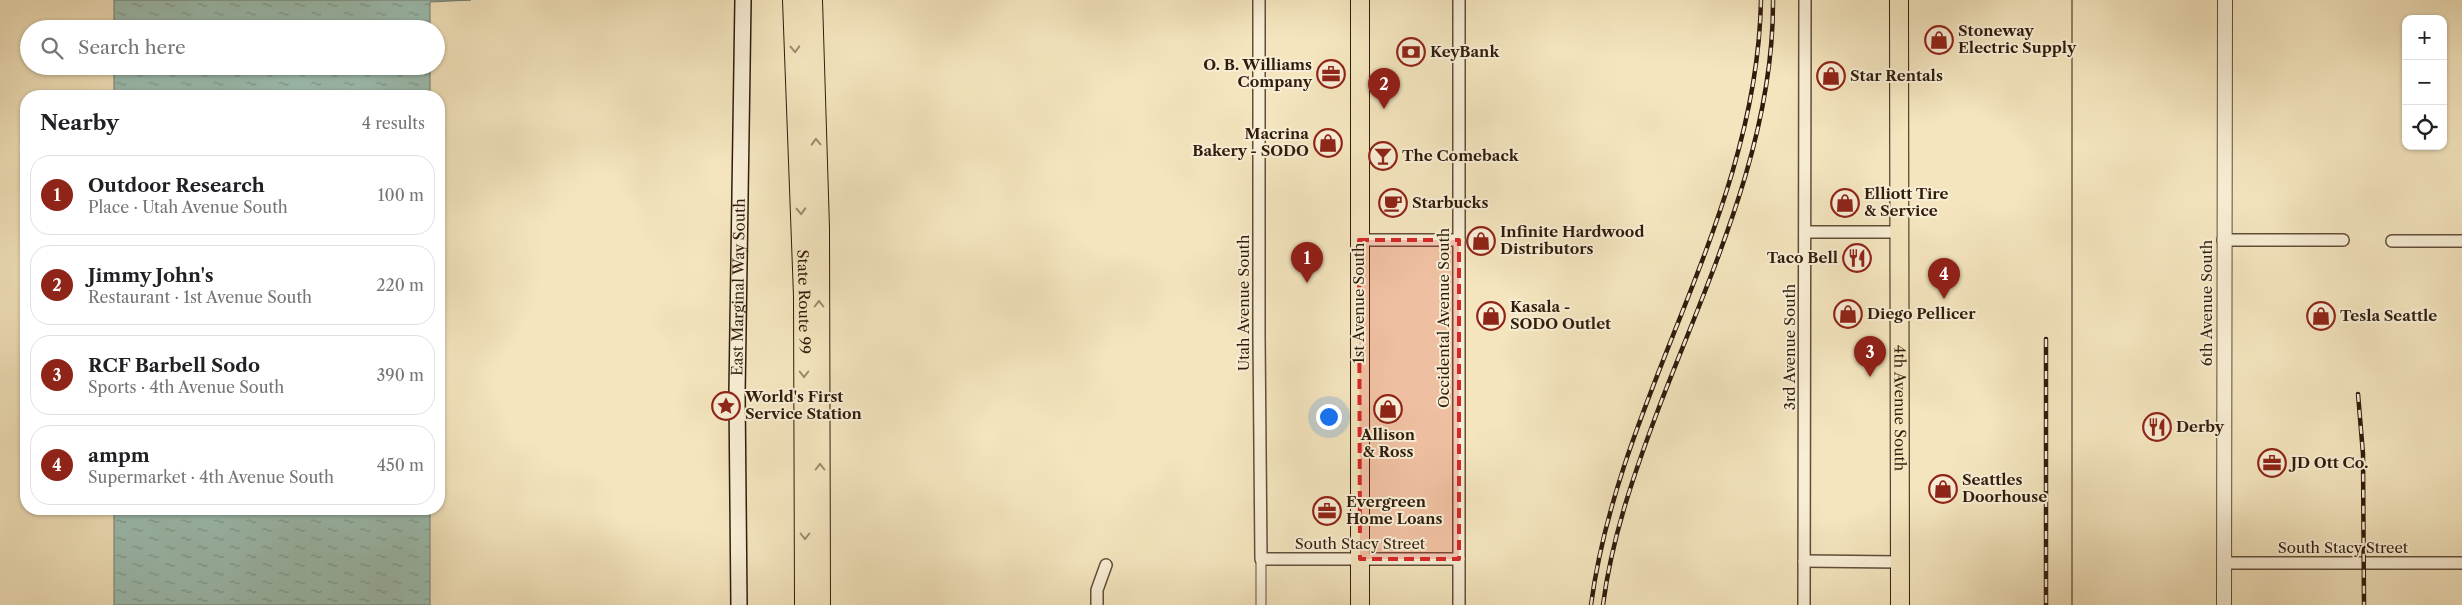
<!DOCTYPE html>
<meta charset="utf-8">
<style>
body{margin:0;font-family:"Libre Caslon Text",serif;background:#f2f2f2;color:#202124}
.controls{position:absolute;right:15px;top:15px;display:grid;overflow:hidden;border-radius:10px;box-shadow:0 1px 4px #0004}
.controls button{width:45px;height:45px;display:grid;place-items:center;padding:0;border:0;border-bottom:1px solid #e0e0e0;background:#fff;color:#202124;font:25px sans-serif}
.you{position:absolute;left:1328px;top:416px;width:18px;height:18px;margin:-12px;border:4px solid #fff;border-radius:50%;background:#1a73e8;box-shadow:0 0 0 8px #1a73e833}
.badge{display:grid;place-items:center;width:32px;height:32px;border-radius:50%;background:#8f2418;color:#fff;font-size:16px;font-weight:700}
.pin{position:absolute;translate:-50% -41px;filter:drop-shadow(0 1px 2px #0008)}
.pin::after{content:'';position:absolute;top:26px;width:18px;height:15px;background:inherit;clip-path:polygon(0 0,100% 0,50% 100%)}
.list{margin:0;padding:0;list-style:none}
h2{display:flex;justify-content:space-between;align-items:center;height:65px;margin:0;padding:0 20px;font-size:21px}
h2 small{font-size:16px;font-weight:400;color:#757577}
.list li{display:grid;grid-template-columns:32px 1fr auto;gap:15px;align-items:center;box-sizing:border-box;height:80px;margin:0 10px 10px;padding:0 10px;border:1px solid #e0e0e0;border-radius:20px}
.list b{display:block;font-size:19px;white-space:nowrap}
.list p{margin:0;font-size:16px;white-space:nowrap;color:#757577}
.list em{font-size:16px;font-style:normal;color:#757577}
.icon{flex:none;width:28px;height:28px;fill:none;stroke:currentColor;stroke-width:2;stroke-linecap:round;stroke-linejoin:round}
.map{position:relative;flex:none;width:2462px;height:605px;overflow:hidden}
.search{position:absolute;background:#fff;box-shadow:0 1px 4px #0004;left:20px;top:20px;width:425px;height:55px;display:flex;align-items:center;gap:12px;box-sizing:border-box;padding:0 18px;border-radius:28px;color:#757577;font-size:19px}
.panel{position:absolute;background:#fff;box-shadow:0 1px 4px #0004;left:20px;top:90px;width:425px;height:425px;border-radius:20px}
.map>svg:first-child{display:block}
.water{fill:url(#water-ripples);stroke:#717e71}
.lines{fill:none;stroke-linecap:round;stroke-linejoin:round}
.pedestrian-casing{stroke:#614e39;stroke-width:11}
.minor-casing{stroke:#614e39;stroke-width:14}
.tertiary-casing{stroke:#614e39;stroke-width:16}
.secondary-casing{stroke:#301c0d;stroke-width:18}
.primary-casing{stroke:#301c0d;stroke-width:20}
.motorway-casing{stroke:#301c0d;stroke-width:22}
.pedestrian{stroke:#f8eed5;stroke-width:9}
.minor{stroke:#f8eed5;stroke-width:11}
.tertiary{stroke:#f8eed5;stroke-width:14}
.secondary{stroke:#f8eed5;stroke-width:15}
.primary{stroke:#f4e5be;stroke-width:18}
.motorway{stroke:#f4e5be;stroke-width:20}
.tram{stroke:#301c0d;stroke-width:1}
.rail-casing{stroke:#301c0d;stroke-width:4.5}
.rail{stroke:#f8eed5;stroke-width:2.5;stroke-dasharray:8;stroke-linecap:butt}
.oneway{stroke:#9c8b6e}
.marked{fill:#d62828;fill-opacity:0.2;stroke:#d62828;stroke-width:4;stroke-dasharray:10 6;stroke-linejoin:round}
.labels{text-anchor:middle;stroke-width:4;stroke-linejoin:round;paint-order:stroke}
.poi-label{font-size:15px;font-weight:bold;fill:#301c0d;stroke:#f8eed5;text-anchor:start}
.street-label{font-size:15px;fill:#301c0d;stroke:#f8eed5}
</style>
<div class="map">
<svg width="2462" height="605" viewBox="0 0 2462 605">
<defs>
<pattern id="water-ripples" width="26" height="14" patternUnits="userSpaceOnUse" patternTransform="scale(1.25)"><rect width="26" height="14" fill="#9cbfb3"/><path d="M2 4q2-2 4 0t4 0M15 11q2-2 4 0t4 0" fill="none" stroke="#809a90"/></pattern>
</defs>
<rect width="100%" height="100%" fill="#f4e5be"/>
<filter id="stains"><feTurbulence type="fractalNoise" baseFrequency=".004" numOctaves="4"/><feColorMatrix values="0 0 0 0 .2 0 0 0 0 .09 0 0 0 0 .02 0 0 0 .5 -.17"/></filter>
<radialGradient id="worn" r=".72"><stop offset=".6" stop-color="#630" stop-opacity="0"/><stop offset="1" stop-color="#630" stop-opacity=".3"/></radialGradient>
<g class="water">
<path d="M 114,0 L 471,0 L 430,2 L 430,29 L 114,29 Z"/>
<rect x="114" y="66" width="316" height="30"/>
<rect x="114" y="509" width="316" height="96"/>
</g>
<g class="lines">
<defs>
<path id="pedestrian" d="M 1261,559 L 1261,605"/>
<g id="minor">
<path d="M 1259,0 L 1259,336 L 1261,559 L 1459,559"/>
<path d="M 1459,0 L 1459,605"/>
<path d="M 1805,232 L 1900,232"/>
<path d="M 1359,240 L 1459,240"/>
<path d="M 2223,240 L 2343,240"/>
<path d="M 2392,241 L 2462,241"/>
<path d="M 1804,561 L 1899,562"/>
<path d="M 2224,563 L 2462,563"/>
<path d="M 1097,605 L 1097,590 L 1106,565"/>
<path d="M 1804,605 L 1805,0"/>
</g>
<path id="tertiary" d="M 2224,605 L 2225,0"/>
<g id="secondary">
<path id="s1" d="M 739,605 L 737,394 L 743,0"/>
</g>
<g id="primary">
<path d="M 1360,0 L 1360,605"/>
<path id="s2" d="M 1899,0 L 1900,605"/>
</g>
<g id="motorway">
<path id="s3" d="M 793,0 L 804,296 L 805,605"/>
<path d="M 812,0 L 819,228 L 820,605"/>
</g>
</defs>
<use href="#pedestrian" class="pedestrian-casing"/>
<use href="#minor" class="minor-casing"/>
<use href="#tertiary" class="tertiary-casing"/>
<use href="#secondary" class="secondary-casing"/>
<use href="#primary" class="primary-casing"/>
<use href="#motorway" class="motorway-casing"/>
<use href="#pedestrian" class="pedestrian"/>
<use href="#minor" class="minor"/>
<use href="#tertiary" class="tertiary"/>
<use href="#secondary" class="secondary"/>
<use href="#primary" class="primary"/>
<use href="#motorway" class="motorway"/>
<path class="tram" d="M 2072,605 L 2072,0"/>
<defs>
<g id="rail">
<path d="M 2046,339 L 2046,605"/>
<path d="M 2358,394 L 2363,454 L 2364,605"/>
<path d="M 1591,605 C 1619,394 1757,218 1761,0"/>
<path d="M 1603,605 C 1612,535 1636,468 1661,402 C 1711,273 1774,141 1773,0"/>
</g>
</defs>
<use href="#rail" class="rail-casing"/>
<use href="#rail" class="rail"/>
</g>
<defs><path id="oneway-chevron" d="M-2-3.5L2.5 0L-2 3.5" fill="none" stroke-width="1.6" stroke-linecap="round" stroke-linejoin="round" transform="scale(1.25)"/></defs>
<g class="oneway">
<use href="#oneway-chevron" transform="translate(795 49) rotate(88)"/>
<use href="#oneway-chevron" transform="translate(816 142) rotate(-92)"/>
<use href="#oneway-chevron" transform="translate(801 211) rotate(88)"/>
<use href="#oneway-chevron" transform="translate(819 304) rotate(-90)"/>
<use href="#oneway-chevron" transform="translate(804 374) rotate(90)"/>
<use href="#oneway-chevron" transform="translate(820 467) rotate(-90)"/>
<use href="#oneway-chevron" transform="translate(805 536) rotate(90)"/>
</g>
<path class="marked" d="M 1359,240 L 1459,240 L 1459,559 L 1360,559 Z"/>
<defs>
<symbol id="shop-ring" viewBox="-11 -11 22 22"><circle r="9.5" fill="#f8eed5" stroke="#8f2418" stroke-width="1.5"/><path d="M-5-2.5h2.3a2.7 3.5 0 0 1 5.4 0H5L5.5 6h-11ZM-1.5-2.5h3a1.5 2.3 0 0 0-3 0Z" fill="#8f2418"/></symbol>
<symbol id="bank-ring" viewBox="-11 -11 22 22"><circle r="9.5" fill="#f8eed5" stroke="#8f2418" stroke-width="1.5"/><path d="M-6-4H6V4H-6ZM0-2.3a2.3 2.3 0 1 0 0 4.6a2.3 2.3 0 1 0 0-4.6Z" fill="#8f2418"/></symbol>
<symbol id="office-ring" viewBox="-11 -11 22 22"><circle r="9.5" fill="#f8eed5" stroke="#8f2418" stroke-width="1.5"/><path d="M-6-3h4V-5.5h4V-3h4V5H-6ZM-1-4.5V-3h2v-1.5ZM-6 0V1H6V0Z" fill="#8f2418"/></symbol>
<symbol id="bar-ring" viewBox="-11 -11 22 22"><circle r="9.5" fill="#f8eed5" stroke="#8f2418" stroke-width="1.5"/><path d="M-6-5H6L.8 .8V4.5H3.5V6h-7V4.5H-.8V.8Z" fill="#8f2418"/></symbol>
<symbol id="cafe-ring" viewBox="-11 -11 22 22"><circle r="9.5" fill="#f8eed5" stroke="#8f2418" stroke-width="1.5"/><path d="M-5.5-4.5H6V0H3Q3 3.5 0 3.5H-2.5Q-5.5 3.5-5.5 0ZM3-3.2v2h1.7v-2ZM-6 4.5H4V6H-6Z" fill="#8f2418"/></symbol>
<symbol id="restaurant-ring" viewBox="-11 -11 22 22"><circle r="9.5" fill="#f8eed5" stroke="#8f2418" stroke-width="1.5"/><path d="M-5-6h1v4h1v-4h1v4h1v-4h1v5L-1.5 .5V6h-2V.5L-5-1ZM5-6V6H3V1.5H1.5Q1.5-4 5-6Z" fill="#8f2418"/></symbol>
<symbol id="sight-ring" viewBox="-11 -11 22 22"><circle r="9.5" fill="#f8eed5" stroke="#8f2418" stroke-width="1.5"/><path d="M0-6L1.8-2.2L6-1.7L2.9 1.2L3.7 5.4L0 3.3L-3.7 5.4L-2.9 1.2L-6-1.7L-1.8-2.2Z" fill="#8f2418"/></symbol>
</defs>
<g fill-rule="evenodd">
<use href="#shop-ring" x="1923" y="24" width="32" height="32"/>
<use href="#bank-ring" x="1395" y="36" width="32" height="32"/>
<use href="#office-ring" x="1315" y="58" width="32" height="32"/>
<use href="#shop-ring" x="1815" y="60" width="32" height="32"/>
<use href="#shop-ring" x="1312" y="127" width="32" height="32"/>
<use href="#bar-ring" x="1367" y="140" width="32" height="32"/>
<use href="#cafe-ring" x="1377" y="187" width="32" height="32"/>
<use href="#shop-ring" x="1829" y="187" width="32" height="32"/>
<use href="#shop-ring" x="1465" y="225" width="32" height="32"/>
<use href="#restaurant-ring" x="1841" y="242" width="32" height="32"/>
<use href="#shop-ring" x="1832" y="298" width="32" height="32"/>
<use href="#shop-ring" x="1475" y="300" width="32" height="32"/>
<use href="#shop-ring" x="2305" y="300" width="32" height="32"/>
<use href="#sight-ring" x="710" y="390" width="32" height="32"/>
<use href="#shop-ring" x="1372" y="393" width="32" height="32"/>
<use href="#restaurant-ring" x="2141" y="411" width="32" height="32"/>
<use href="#office-ring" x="2256" y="447" width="32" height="32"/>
<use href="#shop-ring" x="1927" y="473" width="32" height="32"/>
<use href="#office-ring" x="1311" y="495" width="32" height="32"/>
</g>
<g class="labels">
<g class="poi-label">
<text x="1958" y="36">Stoneway<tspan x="1958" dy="17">Electric Supply</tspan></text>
<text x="1430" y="57">KeyBank</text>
<text x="1312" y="70" text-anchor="end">O. B. Williams<tspan x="1312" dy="17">Company</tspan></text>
<text x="1850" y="81">Star Rentals</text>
<text x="1309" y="139" text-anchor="end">Macrina<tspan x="1309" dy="17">Bakery - SODO</tspan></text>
<text x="1402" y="161">The Comeback</text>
<text x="1864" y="199">Elliott Tire<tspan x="1864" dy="17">&amp; Service</tspan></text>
<text x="1412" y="208">Starbucks</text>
<text x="1500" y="237">Infinite Hardwood<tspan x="1500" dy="17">Distributors</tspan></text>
<text x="1838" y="263" text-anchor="end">Taco Bell</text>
<text x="1510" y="312">Kasala -<tspan x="1510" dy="17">SODO Outlet</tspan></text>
<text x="1867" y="319">Diego Pellicer</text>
<text x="2340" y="321">Tesla Seattle</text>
<text x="745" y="402">World's First<tspan x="745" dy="17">Service Station</tspan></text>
<text x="2176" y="432">Derby</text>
<text x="1388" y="440" text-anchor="middle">Allison<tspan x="1388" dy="17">&amp; Ross</tspan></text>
<text x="2291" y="468">JD Ott Co.</text>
<text x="1962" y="485">Seattles<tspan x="1962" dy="17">Doorhouse</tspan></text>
<text x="1346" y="507">Evergreen<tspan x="1346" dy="17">Home Loans</tspan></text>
</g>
<g class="street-label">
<text dy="5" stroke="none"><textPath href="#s1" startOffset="318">East Marginal Way South</textPath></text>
<text dy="5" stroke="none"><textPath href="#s3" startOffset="302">State Route 99</textPath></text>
<text transform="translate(1244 303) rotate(-90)" y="5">Utah Avenue South</text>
<text transform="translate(1359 303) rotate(-90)" y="5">1st Avenue South</text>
<text transform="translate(2207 303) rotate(-90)" y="5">6th Avenue South</text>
<text transform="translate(1444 318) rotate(-90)" y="5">Occidental Avenue South</text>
<text transform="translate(1790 347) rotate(-90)" y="5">3rd Avenue South</text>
<text dy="5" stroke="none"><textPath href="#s2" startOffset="408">4th Avenue South</textPath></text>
<text x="1360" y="549">South Stacy Street</text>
<text x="2343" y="553">South Stacy Street</text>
</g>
</g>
<rect width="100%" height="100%" filter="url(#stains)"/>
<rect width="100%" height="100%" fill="url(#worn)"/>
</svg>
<div class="controls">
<button>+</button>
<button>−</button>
<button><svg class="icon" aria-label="locate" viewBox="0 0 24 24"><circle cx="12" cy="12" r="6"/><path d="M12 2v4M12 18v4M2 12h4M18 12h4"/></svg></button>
</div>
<div class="you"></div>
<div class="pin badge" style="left:1307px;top:283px">1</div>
<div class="pin badge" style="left:1384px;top:109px">2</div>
<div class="pin badge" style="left:1870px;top:377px">3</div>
<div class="pin badge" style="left:1944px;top:299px">4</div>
<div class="search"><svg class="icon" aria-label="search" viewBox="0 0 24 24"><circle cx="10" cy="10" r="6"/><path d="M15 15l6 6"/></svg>Search here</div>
<section class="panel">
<h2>Nearby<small>4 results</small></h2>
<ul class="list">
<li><span class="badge">1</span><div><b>Outdoor Research</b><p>Place · Utah Avenue South</p></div><em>100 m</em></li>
<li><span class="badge">2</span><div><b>Jimmy John's</b><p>Restaurant · 1st Avenue South</p></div><em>220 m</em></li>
<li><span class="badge">3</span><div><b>RCF Barbell Sodo</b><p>Sports · 4th Avenue South</p></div><em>390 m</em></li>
<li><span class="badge">4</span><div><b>ampm</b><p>Supermarket · 4th Avenue South</p></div><em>450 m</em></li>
</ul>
</section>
</div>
